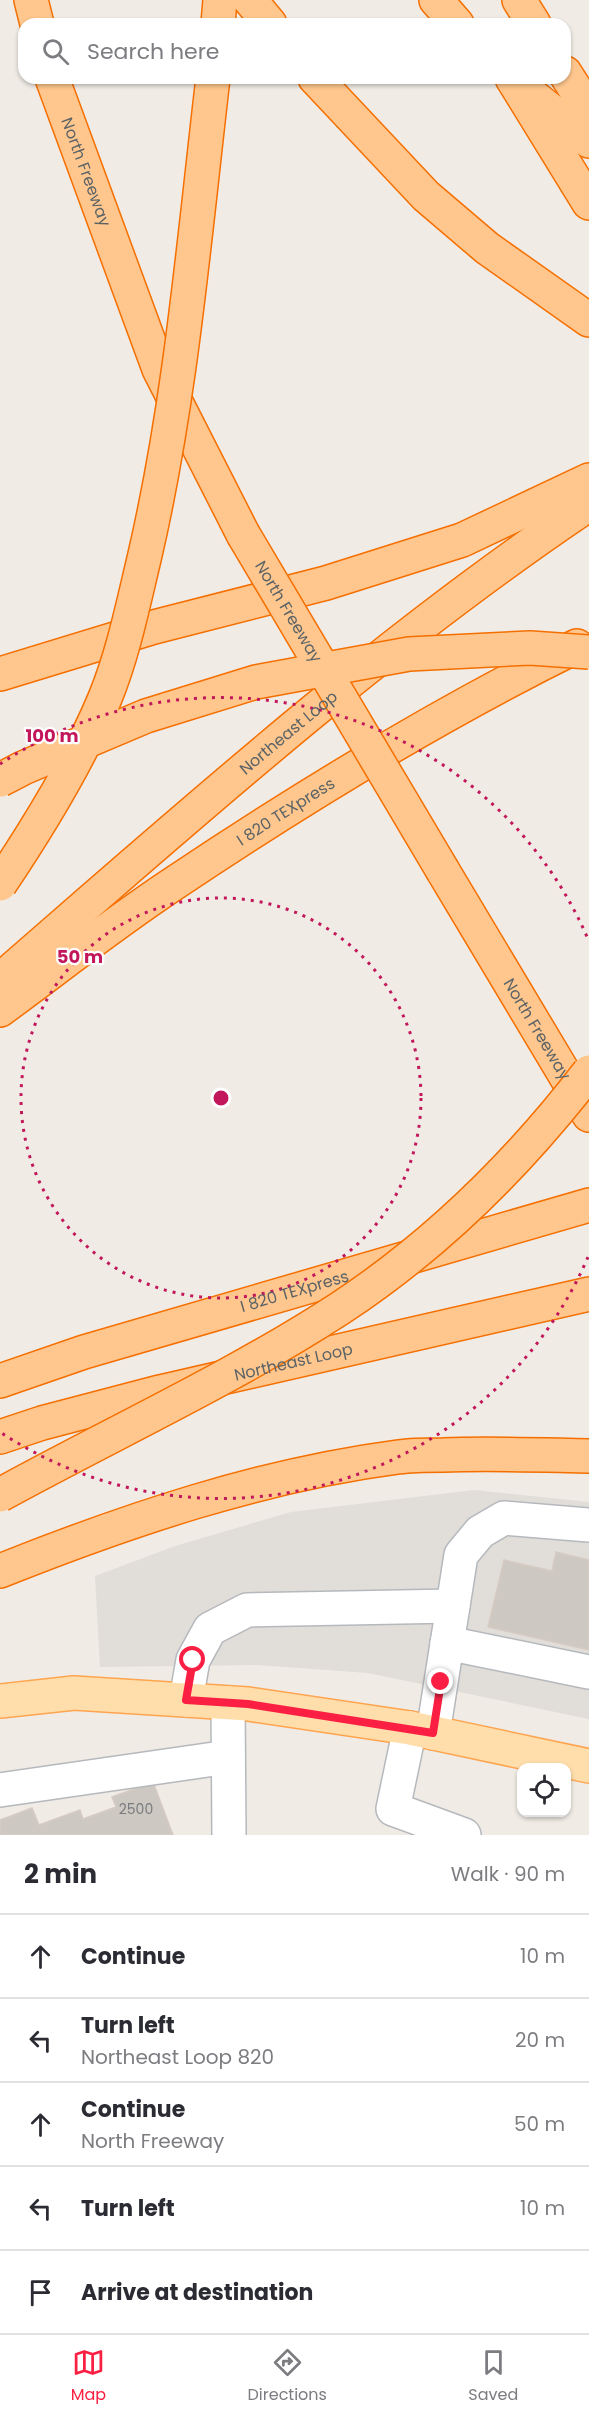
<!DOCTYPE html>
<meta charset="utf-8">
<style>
body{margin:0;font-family:Poppins,sans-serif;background:#f7f7f7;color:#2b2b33}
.controls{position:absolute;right:18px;bottom:18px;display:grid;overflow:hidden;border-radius:12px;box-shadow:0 2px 4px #0004}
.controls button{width:54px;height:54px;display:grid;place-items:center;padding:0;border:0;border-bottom:2px solid #e1e1e2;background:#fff;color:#2b2b33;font:30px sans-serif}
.stop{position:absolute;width:18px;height:18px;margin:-14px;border:4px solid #fb2043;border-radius:50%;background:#fff}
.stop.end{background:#fb2043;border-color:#fff;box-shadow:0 2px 6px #0008}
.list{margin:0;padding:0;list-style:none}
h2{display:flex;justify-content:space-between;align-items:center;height:78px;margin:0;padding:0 24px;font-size:26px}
h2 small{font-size:20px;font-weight:400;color:#7c7c81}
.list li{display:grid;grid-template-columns:39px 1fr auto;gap:18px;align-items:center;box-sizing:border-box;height:84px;padding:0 24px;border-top:2px solid #e1e1e2}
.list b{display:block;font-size:22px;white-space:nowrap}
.list p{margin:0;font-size:20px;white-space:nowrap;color:#7c7c81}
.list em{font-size:20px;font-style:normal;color:#7c7c81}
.icon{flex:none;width:33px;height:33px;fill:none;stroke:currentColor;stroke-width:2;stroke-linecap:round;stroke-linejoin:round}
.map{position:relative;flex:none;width:589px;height:1835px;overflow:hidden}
.search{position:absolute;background:#fff;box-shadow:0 2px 4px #0004;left:18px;right:18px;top:18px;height:66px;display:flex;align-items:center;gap:15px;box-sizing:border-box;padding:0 21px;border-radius:18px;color:#7c7c81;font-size:22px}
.sheet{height:498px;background:#fff}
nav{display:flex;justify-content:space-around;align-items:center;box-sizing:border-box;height:84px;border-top:2px solid #e1e1e2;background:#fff;font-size:16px;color:#7c7c81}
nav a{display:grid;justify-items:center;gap:3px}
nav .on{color:#fb2043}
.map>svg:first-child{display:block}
.industrial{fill:#e1ddd9}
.building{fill:#cec8c3;stroke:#d6cbc2;stroke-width:1.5}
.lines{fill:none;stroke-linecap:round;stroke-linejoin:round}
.minor-casing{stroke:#b5b9bd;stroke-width:36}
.major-casing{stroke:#ffa44f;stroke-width:36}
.highway-casing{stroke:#f56f00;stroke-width:36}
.minor{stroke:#fff;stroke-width:33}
.major{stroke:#ffdeab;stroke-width:33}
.highway{stroke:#ffc78d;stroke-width:33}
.highway-bridge-casing{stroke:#f56f00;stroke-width:36;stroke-linecap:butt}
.highway-bridge{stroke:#ffc78d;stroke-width:33}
.route{stroke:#fb2043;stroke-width:8}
.ring{fill:none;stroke:#c2185b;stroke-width:3;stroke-dasharray:3 6}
.labels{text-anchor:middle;stroke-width:4.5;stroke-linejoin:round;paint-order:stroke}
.number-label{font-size:14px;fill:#787c7e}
.street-label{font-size:16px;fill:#5c6367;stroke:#fff}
.centre{fill:#c2185b;stroke:#fff;stroke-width:3}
.ring-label{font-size:18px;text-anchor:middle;font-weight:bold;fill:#c2185b;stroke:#fff;stroke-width:4.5;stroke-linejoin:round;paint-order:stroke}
</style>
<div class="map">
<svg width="589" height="1835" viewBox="0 0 589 1835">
<rect width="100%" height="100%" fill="#f0ebe5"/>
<path class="industrial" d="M 474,1490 L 589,1502 L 589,1719 L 368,1673 L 257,1665 L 100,1667 L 95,1576 L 175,1546 L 291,1512 Z"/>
<g class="building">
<path d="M 556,1552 L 589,1560 L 589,1650 L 488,1627 L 504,1560 L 552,1571 Z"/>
<path d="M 153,1782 L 173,1835 L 0,1835 L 0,1820 L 32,1808 L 39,1825 L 80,1810 L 83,1819 L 116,1807 L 112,1797 Z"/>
</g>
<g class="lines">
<defs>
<g id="minor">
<path d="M 447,1643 L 589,1672"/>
<path d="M 186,1700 L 193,1660 L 210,1629 L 247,1610 L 453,1606"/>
<path d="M 228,1703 L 229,1835"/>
<path d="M 410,1728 L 393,1809 L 464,1835"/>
<path d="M 433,1733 L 461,1555 L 480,1532 L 504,1518 L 589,1525"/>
<path d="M 0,1790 L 228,1757"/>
</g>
<path id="major" d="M 0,1701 L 74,1693 L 248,1704 L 410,1728 L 589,1766"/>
<g id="highway">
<path d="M 31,0 L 37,24"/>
<path d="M 250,0 L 270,24"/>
<path d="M 436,0 L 457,24"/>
<path d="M 519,0 L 534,24"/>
<path d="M 218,24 L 220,0"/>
<path d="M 565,73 L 589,111"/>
<path id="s1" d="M 52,78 L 159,369 L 243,534"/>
<path d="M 315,78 L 426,196 L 487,248 L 589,320"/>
<path d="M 512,78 L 589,203"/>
<path d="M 534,97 L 589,141"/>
<path d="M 0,674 L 154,627 L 326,583 L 462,540 L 589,480"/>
<path id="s2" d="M 443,871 L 589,1115"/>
<path id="s3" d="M 0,980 C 191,814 379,645 589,504"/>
<path id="s4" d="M 0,1010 C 57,968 114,923 173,884 C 303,797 437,715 577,646"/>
<path id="s5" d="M 0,1381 L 84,1352 L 589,1205"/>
<path id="s6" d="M 0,1437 L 42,1423 L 160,1392 L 589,1294"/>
<path d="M 0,1571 C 128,1520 261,1475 398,1457 C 413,1455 428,1455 443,1455 C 492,1453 540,1455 589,1456"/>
</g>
</defs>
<use href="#minor" class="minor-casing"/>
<use href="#major" class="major-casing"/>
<use href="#highway" class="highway-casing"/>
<use href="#minor" class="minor"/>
<use href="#major" class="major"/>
<use href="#highway" class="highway"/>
<defs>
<g id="highway-bridge">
<path id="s7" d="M 243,534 L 443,871"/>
<path d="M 0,780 L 23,768 L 146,716 L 256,682 L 409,654 L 530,648 L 589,652"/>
<path d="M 0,884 C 39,826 78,763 105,698 C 123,654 133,605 144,559 C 181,401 194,239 213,78"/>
<path d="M 0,1495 C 113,1433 231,1379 339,1309 C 435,1246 519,1163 589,1072"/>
</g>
</defs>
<use href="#highway-bridge" class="highway-bridge-casing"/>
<use href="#highway-bridge" class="highway-bridge"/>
</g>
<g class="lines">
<path class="route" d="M 193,1660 L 186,1700 L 248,1704 L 433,1733 L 441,1682"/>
</g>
<g class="ring">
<circle cx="221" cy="1098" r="200"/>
<path d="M588 1257A400 400 0 0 1 0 1432M0 764A400 400 0 0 1 588 939"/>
</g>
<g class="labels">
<g class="number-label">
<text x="136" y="1814">2500</text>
</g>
<g class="street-label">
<text dy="6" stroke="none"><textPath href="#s1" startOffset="100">North Freeway</textPath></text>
<text dy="6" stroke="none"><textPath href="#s7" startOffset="90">North Freeway</textPath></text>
<text dy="6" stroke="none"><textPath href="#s3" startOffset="380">Northeast Loop</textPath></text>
<text dy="6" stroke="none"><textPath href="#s4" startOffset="348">I 820 TEXpress</textPath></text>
<text dy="6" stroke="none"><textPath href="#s2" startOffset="184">North Freeway</textPath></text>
<text dy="6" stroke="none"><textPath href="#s5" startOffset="308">I 820 TEXpress</textPath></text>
<text dy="6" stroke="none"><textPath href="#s6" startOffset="303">Northeast Loop</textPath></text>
</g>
</g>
<circle cx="221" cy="1098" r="9" class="centre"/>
<g class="ring-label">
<text x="52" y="742">100 m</text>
<text x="80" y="963">50 m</text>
</g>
</svg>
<div class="controls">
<button><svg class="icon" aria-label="locate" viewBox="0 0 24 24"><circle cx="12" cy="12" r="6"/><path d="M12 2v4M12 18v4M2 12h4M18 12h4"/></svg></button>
</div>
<div class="stop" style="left:193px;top:1660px"></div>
<div class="stop end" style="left:441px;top:1682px"></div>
<div class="search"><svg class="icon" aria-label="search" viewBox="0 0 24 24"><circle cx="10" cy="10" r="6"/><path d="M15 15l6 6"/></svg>Search here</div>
</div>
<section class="sheet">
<h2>2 min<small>Walk · 90 m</small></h2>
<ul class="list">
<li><svg class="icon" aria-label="ahead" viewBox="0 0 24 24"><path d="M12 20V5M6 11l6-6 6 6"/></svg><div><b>Continue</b></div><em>10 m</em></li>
<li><svg class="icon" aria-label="left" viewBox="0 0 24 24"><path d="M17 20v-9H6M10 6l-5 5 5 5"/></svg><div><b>Turn left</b><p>Northeast Loop 820</p></div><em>20 m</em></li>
<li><svg class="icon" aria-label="ahead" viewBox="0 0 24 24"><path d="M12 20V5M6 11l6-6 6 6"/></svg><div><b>Continue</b><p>North Freeway</p></div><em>50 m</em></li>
<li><svg class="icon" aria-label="left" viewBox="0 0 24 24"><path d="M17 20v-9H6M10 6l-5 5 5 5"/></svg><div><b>Turn left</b></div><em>10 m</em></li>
<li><svg class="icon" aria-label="arrive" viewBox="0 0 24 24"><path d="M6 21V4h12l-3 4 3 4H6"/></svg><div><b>Arrive at destination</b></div></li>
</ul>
</section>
<nav>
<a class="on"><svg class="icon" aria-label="map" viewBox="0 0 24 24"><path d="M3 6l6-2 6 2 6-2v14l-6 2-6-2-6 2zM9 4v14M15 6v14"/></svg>Map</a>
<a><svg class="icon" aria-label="directions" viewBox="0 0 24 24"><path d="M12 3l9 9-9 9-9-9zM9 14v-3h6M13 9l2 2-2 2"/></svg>Directions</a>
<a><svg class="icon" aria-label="saved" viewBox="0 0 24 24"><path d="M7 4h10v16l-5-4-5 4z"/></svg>Saved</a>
</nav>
